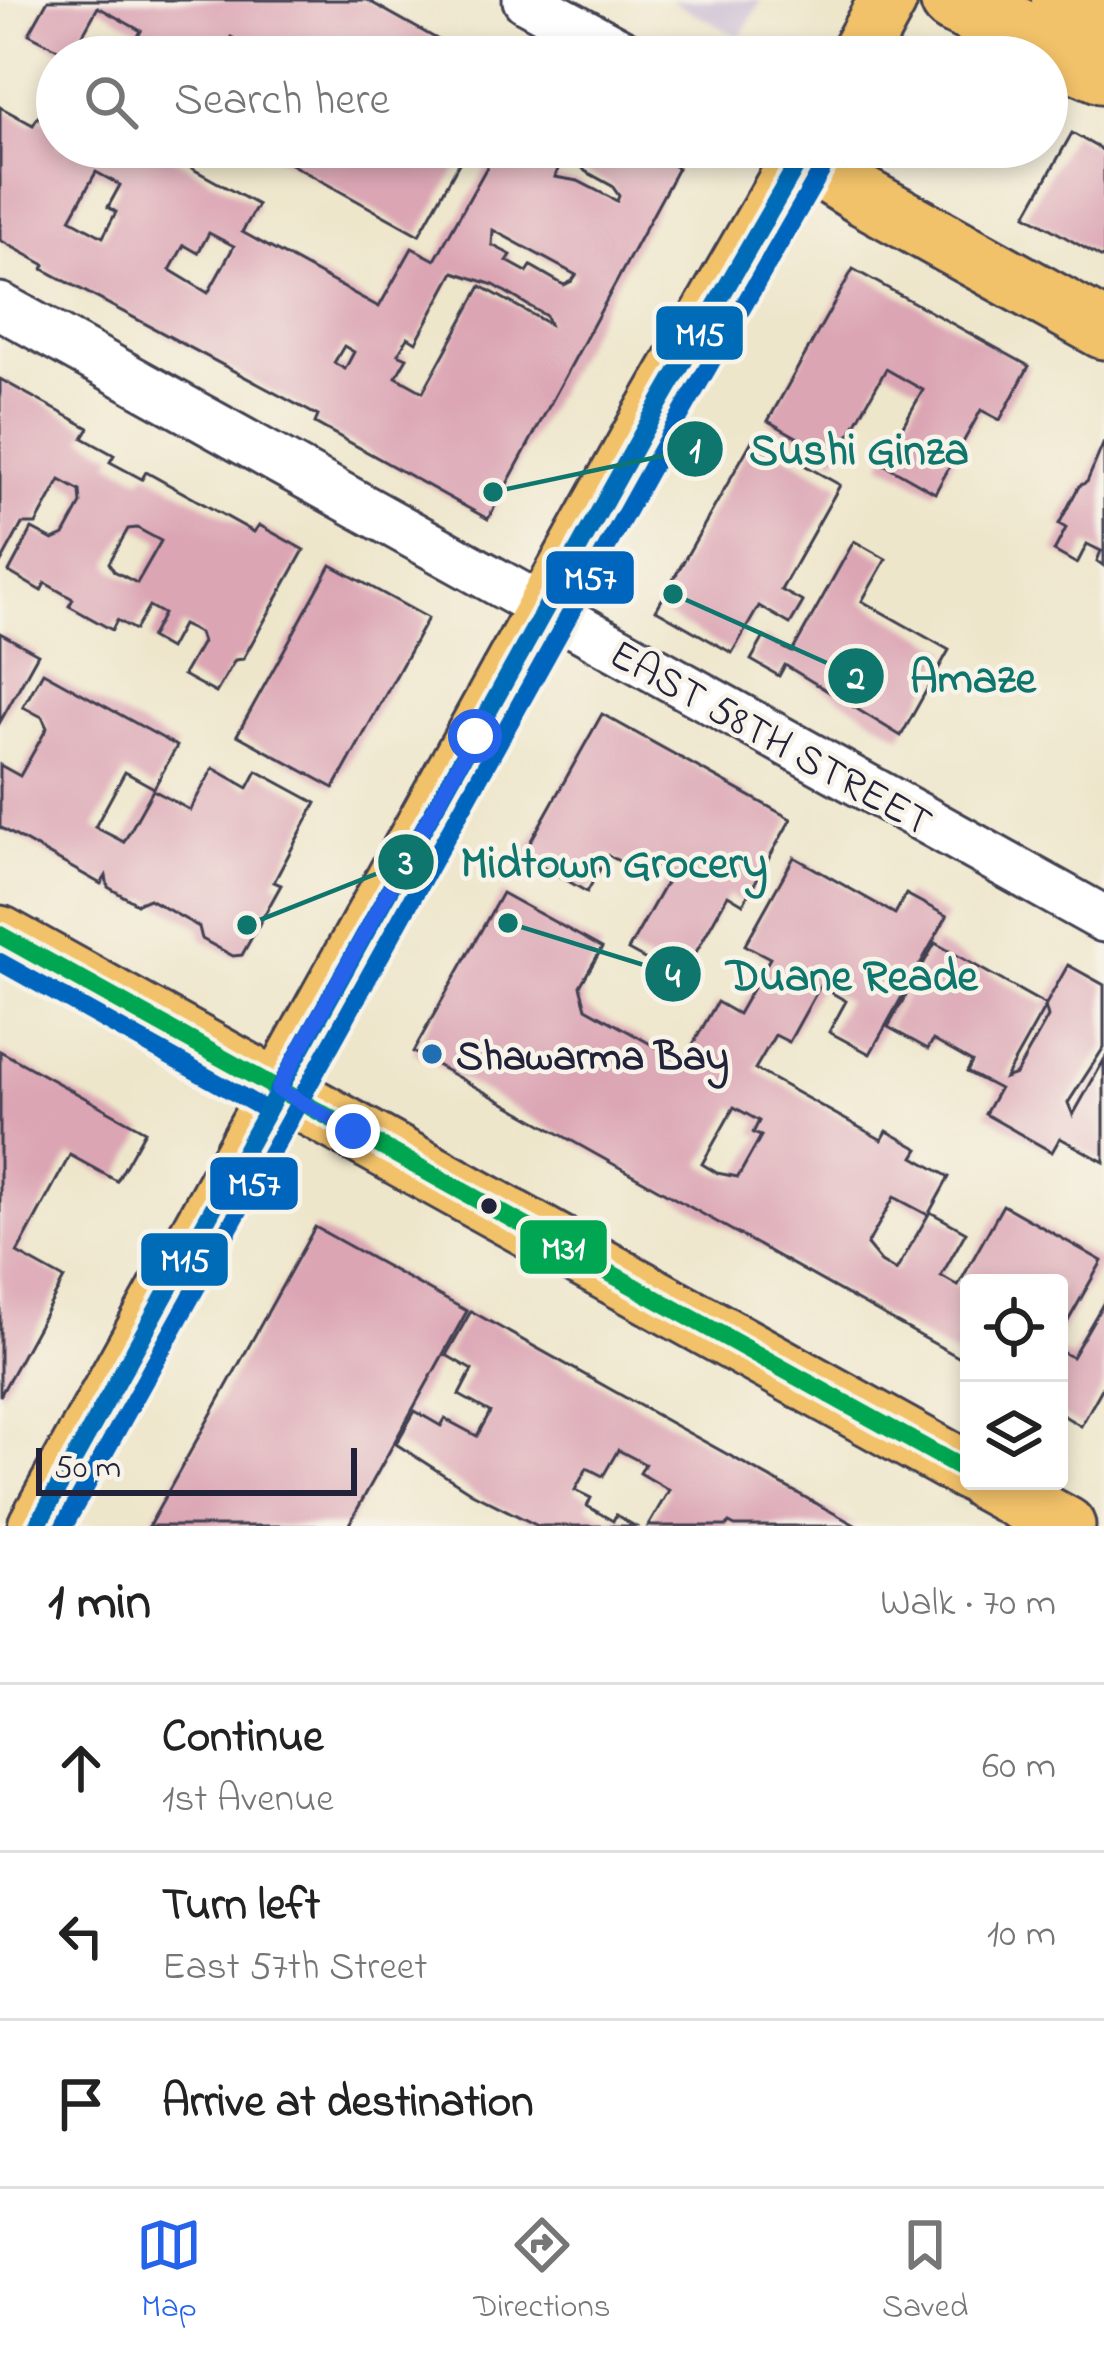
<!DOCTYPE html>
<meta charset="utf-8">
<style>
body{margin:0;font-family:"Indie Flower",sans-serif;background:#f2f2f2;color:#222}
.controls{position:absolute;right:36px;bottom:36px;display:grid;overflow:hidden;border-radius:12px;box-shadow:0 6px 18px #0003}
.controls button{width:108px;height:108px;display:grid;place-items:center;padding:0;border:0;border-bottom:3px solid #e0e0e0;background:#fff;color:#222;font:60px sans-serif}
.scale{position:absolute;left:36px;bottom:30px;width:321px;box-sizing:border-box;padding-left:12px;border:6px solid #22223b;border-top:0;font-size:33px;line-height:42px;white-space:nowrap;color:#22223b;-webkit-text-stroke:9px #f7f3e8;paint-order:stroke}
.stop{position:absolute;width:36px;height:36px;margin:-27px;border:9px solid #2563eb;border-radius:50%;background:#fff}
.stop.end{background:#2563eb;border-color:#fff;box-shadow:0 3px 12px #0008}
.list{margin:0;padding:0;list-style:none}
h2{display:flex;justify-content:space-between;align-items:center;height:156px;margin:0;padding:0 48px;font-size:51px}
h2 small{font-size:39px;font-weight:400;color:#767676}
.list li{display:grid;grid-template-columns:78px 1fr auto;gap:36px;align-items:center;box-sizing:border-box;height:168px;padding:0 48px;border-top:3px solid #e0e0e0}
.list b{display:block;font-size:45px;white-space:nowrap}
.list p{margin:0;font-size:39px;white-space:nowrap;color:#767676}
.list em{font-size:39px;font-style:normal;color:#767676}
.icon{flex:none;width:66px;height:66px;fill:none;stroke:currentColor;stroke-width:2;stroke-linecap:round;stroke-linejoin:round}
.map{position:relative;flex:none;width:1104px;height:1526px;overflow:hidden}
.search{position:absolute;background:#fff;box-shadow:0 6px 18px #0003;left:36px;right:36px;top:36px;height:132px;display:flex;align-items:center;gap:30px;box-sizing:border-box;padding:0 42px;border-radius:66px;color:#767676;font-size:45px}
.sheet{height:660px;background:#fff}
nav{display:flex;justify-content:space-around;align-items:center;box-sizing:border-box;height:168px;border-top:3px solid #e0e0e0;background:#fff;font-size:33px;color:#767676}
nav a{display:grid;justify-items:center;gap:6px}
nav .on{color:#2563eb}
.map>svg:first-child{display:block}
.industrial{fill:#cbbfd5}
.building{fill:#dba5b4;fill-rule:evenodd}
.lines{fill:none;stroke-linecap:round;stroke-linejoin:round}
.minor-casing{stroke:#413f51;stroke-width:51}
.major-casing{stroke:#413f51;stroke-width:63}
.highway-casing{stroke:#413f51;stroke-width:72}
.minor{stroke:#fff;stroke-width:45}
.major{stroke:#f2c26a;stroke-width:57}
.highway{stroke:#f2c26a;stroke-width:66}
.bus-1-casing{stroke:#f7f3e8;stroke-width:27}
.bus-2-casing{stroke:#f7f3e8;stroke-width:27}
.bus-3-casing{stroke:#f7f3e8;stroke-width:27}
.bus-1{stroke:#00a651;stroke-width:18}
.bus-2{stroke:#0065bd;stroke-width:18}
.bus-3{stroke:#006cb7;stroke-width:18}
.route{stroke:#2563eb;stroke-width:15}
.poi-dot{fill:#1f6fb2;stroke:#f7f3e8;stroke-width:4.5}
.bus-dot{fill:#22223b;stroke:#f7f3e8;stroke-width:4.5}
.labels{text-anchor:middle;stroke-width:9;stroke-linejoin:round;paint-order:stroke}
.street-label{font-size:42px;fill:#22223b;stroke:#f7f3e8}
.poi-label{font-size:42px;font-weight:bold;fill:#22223b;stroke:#f7f3e8;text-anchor:start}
.leader{fill:none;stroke:#0f766e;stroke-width:4.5}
.callout-dot{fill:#0f766e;stroke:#f7f3e8;stroke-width:4.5}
.mark-label{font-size:36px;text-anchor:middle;font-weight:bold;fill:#fff}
.callout-label{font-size:45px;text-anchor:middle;font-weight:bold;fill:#0f766e;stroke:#f7f3e8;stroke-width:9;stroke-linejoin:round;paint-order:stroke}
.line-badge{stroke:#f7f3e8;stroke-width:4.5}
.badge-label{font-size:33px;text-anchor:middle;font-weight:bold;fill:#fff}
</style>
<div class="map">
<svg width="1104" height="1526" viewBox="0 0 1104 1526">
<rect width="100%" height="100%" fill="#f7f3e8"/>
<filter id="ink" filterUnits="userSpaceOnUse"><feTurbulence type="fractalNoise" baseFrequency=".00833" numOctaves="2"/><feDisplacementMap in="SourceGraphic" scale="24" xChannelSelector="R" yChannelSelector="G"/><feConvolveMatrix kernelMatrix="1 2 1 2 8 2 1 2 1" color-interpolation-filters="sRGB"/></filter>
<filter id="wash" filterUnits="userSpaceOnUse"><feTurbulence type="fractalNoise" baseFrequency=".004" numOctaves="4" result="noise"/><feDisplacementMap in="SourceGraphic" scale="48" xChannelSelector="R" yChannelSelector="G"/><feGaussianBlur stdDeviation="2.7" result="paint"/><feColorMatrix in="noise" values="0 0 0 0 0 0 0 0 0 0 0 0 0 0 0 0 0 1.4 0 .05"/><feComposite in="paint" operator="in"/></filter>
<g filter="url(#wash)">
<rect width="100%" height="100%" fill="#eee6cb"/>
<path class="industrial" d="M 669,0 L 761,0 L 740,37 Z"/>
<g id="blocks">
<g class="building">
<path d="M 48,0 L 367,0 L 469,57 L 258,57 L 260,53 L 231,37 L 220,57 L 126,57 L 141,31 L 98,7 L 71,56 L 29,34 Z"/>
<path d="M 0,107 L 33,125 L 38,117 L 57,127 L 57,147 L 153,147 L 258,205 L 242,232 L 379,307 L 412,248 L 435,260 L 498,147 L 530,147 L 558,169 L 555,177 L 578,181 L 617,201 L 619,196 L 612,186 L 585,171 L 576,159 L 572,165 L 555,156 L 558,150 L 552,147 L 641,147 L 678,168 L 488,519 L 315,423 L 318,416 L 43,269 L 45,265 L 0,240 ZM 96,172 L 120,185 L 108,207 L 116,212 L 103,237 L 70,219 ZM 493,230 L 576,275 L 572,281 L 564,285 L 531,266 L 527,272 L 507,261 L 511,255 L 492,245 ZM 209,233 L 234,246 L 208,293 L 170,270 L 184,245 L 198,253 ZM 454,272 L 494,285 L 546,316 L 549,324 L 481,286 L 423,392 L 396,377 L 407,358 L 398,354 L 408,337 L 416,342 ZM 344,346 L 354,352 L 345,369 L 334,363 Z"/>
<path d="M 1072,133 L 1104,151 L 1104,259 L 1026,215 Z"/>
<path d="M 260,147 L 468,147 L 419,235 Z"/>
<path d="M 853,269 L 1029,366 L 1000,420 L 981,410 L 935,493 L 882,463 L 923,390 L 886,369 L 836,459 L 768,421 Z"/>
<path d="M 0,379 L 89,428 L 83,438 L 114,455 L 110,462 L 142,479 L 146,472 L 254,532 L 259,525 L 304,550 L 243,659 L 235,660 L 216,693 L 183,675 L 202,642 L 199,633 L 182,625 L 169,649 L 150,638 L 163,614 L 149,606 L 135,630 L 117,620 L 112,630 L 69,606 L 73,599 L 45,583 L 41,591 L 9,572 L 32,529 L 53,540 L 64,535 L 81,504 L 80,491 L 60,480 L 36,524 L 22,524 L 0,564 ZM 137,528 L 161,541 L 137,583 L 114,571 L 109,563 L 128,529 Z"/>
<path d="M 754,437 L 840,485 L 781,590 L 803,602 L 790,624 L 759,606 L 732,653 L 656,610 Z"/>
<path d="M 1104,442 L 1104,566 L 1097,561 L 1101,551 L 1087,544 L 1077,564 L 1054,551 L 1066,528 L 1059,524 L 1079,486 L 1087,482 Z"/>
<path d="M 854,541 L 886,559 L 862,601 L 949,650 L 901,736 L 785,665 L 779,676 L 751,660 L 764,637 L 792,652 Z"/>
<path d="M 331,565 L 428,618 L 334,788 L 237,735 Z"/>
<path d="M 0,633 L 38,654 L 0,722 Z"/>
<path d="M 43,672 L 177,746 L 154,788 L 125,772 L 95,827 L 124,842 L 153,790 L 190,810 L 213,768 L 248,788 L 257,771 L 316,803 L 274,882 L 281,885 L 242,955 L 233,956 L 202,939 L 199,927 L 149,899 L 137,904 L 108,887 L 106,876 L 101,884 L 0,827 L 0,765 L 20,776 L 47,728 L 42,717 L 23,707 Z"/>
<path d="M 602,714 L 791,819 L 743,904 L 728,895 L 681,979 L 628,950 L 671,874 L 644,859 L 637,871 L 608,855 L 587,892 L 523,855 Z"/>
<path d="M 794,857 L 895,914 L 906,894 L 947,916 L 870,1054 L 829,1032 L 846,1001 L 820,986 L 789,1042 L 775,1035 L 755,1069 L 882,1140 L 887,1131 L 919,1149 L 914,1157 L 949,1177 L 928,1215 L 894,1197 L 867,1245 L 881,1262 L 896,1271 L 930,1212 L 966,1232 L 941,1276 L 958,1286 L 1003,1205 L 1102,1261 L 1059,1337 L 1059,1283 L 969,1283 L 969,1363 L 413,1052 L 502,893 L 602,948 L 580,986 L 586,1008 L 683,1062 L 717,1002 L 738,1014 L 770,958 L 745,945 ZM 734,1107 L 759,1121 L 753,1133 L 761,1136 L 738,1177 L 717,1173 L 702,1164 Z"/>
<path d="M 935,943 L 1046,1005 L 1005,1078 L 1016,1074 L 1048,1017 L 1045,1006 L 1068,965 L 1104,985 L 1104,1047 L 1068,1103 L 1073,1115 L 1104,1060 L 1104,1162 L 1060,1138 L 1052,1152 L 985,1114 L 999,1089 L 967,1072 L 972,1062 L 933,1040 L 928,1049 L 888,1027 Z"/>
<path d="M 0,1051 L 145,1131 L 117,1181 L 70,1155 L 17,1253 L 64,1279 L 0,1396 Z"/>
<path d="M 315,1227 L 467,1311 L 348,1526 L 149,1526 Z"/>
<path d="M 1104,1302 L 1104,1385 L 1081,1426 L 1059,1413 L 1059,1351 L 1072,1357 Z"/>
<path d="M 471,1311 L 669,1422 L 857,1526 L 735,1526 L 729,1523 L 727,1526 L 648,1526 L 669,1490 L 640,1473 L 645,1464 L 618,1450 L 603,1476 L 587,1468 L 575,1490 L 591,1498 L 587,1506 L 613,1521 L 616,1515 L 635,1526 L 538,1526 L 472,1493 L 396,1444 L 415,1411 L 441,1426 L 445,1419 L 477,1436 L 490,1412 L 459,1395 L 472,1370 L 446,1355 Z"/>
</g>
</g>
</g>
<g filter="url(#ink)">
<use href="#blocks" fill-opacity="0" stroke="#413f51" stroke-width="3"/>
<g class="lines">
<defs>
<g id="minor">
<path d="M 526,0 L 630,57"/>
<path d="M 0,306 L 1104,919"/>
</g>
<g id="major">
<path d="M 857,57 L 888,0"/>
<path d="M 801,157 L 866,198 L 1104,330"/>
<path d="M 0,935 L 969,1472"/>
<path d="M 984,1481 L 1066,1526"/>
<path d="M 37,1526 L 651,418 L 807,147"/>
</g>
<g id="highway">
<path d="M 954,0 L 1044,45 L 1104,70"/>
<path d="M 1065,0 L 1104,23"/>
</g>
</defs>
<use href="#minor" class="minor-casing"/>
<use href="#major" class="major-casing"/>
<use href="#highway" class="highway-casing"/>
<use href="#minor" class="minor"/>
<use href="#major" class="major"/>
<use href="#highway" class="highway"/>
<defs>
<path id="bus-1" d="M 0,935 L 969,1472"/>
<g id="bus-2">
<path d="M 0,962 L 266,1110"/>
<path d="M 64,1526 L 672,430 L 828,159"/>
</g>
<path id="bus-3" d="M 37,1526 L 651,418 L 807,147"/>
</defs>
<use href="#bus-1" class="bus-1-casing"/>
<use href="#bus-2" class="bus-2-casing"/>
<use href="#bus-3" class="bus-3-casing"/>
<use href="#bus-1" class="bus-1"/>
<use href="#bus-2" class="bus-2"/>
<use href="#bus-3" class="bus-3"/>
</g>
</g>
<g class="lines" filter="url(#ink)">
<path class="route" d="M 353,1131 L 278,1089 L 475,736"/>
</g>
<circle class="poi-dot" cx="432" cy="1054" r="12"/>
<circle class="bus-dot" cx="489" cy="1206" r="10"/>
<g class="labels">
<g class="street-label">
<text transform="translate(772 736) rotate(29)" y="15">EAST 58TH STREET</text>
</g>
<g class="poi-label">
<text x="456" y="1069">Shawarma Bay</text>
</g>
</g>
<path class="leader" d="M493 492L695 449M673 594L856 676M247 925L406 862M508 923L673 974"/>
<g class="callout-dot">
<circle cx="493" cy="492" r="12"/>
<circle cx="673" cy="594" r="12"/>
<circle cx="247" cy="925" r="12"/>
<circle cx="508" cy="923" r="12"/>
<circle cx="695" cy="449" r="30"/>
<circle cx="856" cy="676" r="30"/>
<circle cx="406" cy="862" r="30"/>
<circle cx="673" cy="974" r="30"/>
</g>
<g class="mark-label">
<text x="695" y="461">1</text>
<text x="856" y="689">2</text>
<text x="406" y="874">3</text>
<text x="673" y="987">4</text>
</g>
<g class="callout-label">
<text x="859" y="464">Sushi Ginza</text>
<text x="973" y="692">Amaze</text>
<text x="614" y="877">Midtown Grocery</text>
<text x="852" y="990">Duane Reade</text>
</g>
<g class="line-badge">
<rect x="654" y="304" width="91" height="58" rx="12" fill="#006cb7"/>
<rect x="544" y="549" width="92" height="57" rx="12" fill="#0065bd"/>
<rect x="208" y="1155" width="92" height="57" rx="12" fill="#0065bd"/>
<rect x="518" y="1218" width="91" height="58" rx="12" fill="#00a651"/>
<rect x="139" y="1231" width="91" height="57" rx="12" fill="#006cb7"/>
</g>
<g class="badge-label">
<text x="700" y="345">M15</text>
<text x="590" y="589">M57</text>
<text x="254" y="1195">M57</text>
<text x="563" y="1259">M31</text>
<text x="185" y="1271">M15</text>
</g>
</svg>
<div class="controls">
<button><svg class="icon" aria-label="locate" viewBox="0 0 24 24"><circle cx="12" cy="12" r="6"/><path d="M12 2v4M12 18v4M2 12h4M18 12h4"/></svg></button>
<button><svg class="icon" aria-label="layers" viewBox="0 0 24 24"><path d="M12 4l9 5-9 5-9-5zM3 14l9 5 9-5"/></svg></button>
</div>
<div class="scale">50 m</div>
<div class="stop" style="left:475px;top:736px"></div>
<div class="stop end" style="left:353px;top:1131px"></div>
<div class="search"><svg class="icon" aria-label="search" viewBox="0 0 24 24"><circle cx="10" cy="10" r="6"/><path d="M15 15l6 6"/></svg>Search here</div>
</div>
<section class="sheet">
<h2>1 min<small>Walk · 70 m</small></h2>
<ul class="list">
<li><svg class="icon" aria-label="ahead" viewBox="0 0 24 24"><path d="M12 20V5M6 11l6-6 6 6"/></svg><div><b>Continue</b><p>1st Avenue</p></div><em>60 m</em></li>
<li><svg class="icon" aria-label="left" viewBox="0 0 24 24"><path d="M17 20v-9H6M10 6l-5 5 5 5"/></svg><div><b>Turn left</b><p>East 57th Street</p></div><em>10 m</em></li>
<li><svg class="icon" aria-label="arrive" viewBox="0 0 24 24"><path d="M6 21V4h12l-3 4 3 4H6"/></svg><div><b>Arrive at destination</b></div></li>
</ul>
</section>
<nav>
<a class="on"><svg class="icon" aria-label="map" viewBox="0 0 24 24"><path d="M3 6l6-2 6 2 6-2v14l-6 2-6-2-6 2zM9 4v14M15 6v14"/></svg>Map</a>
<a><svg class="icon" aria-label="directions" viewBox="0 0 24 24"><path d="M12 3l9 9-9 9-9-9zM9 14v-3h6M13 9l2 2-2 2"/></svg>Directions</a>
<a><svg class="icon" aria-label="saved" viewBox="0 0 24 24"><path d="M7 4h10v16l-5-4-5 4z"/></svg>Saved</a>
</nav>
